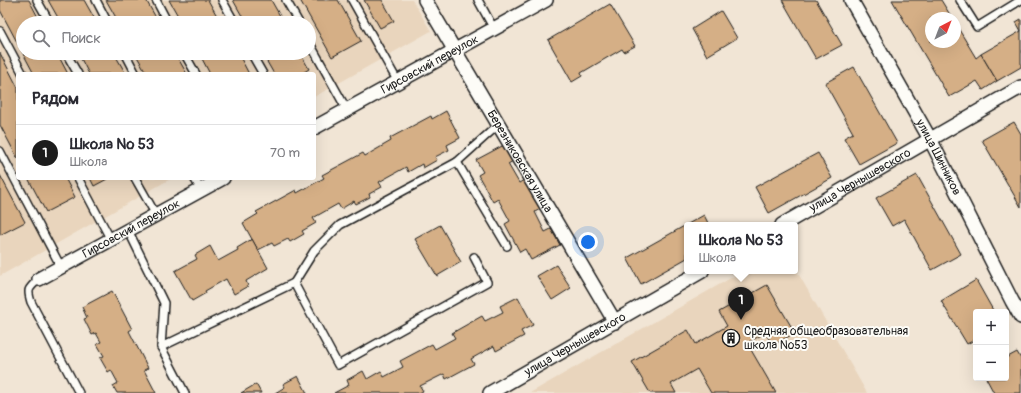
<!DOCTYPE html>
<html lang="ru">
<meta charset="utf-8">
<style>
body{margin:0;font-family:Pangolin,sans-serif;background:#f7f7f7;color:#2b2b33}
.controls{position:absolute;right:12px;bottom:12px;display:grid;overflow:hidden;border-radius:4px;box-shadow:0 4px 16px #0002}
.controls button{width:36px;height:36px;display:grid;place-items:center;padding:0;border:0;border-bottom:1px solid #e1e1e2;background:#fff;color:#2b2b33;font:20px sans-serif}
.compass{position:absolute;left:925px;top:12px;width:36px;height:36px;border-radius:50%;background:#fff;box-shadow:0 4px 16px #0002;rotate:42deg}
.you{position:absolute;left:588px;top:242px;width:14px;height:14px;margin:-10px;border:3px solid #fff;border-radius:50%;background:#1a73e8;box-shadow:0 0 0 6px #1a73e833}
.badge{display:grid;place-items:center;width:26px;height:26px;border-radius:50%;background:#1c1c1c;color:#fff;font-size:13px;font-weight:700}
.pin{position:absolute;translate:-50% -33px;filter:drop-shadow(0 1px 2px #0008)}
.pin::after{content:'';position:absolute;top:21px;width:14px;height:12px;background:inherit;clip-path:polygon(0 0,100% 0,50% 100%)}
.popup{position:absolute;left:684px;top:222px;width:114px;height:52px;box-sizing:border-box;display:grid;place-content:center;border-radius:4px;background:#fff;filter:drop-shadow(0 1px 3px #0005);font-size:13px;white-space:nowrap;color:#7c7c81}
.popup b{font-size:15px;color:#2b2b33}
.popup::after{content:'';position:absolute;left:50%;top:100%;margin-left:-8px;border:8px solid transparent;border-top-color:#fff}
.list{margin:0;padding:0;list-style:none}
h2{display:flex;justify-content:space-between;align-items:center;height:52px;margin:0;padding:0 16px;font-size:17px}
h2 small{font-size:13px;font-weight:400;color:#7c7c81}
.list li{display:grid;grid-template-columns:26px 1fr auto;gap:12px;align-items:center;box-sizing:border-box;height:56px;padding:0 16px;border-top:1px solid #e1e1e2}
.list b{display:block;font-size:15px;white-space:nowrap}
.list p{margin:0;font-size:13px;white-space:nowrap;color:#7c7c81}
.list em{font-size:13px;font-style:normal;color:#7c7c81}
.icon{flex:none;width:22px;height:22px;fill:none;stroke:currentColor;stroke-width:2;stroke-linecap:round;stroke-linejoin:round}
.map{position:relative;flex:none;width:1021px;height:393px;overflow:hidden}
.search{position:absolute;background:#fff;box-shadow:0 4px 16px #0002;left:16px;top:16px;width:300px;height:44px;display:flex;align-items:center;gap:10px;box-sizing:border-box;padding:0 14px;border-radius:22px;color:#7c7c81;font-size:15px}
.panel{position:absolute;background:#fff;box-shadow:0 4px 16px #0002;left:16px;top:72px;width:300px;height:108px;border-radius:4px}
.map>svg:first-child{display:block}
.built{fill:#e9d5bd;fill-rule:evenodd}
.building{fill:#d5af86;stroke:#1c1c1c}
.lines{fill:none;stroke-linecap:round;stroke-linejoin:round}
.lane-casing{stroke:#1c1c1c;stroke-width:10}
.street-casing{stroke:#1c1c1c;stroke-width:16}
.lane{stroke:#fdfcf7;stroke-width:7}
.street{stroke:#fdfcf7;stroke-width:13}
.labels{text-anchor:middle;stroke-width:4;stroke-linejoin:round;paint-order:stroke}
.street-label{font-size:12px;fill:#1c1c1c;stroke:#fdfcf7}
.poi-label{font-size:12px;fill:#1c1c1c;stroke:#fdfcf7;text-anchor:start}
</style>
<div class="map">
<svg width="1021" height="393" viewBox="0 0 1021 393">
<rect width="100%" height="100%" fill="#f1e5d5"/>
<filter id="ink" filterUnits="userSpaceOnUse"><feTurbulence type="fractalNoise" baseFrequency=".025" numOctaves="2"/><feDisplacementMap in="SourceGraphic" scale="8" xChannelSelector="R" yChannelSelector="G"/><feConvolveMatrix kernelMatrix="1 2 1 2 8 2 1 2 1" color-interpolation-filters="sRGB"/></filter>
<g filter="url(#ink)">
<g class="built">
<path d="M 0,0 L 412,0 L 431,31 L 314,97 L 314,74 L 18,74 L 18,178 L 172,178 L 0,276 ZM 23,23 L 309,23 L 309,53 L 23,53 Z"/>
<path d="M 795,268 L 867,393 L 530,393 L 743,271 L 795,271 Z"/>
</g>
<g class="building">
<path d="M 0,0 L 29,0 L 41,23 L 23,23 L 23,53 L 57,53 L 68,74 L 34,74 L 0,10 Z"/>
<path d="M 48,0 L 84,0 L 97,23 L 61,23 Z"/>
<path d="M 106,0 L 146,0 L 159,23 L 119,23 Z"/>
<path d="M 169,0 L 208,0 L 221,23 L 182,23 Z"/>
<path d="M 233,0 L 271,0 L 284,23 L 246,23 Z"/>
<path d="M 300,0 L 338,0 L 361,41 L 332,57 Z"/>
<path d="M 364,0 L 382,0 L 394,21 L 380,28 Z"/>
<path d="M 782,0 L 816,0 L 842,45 L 816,59 Z"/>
<path d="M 892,0 L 941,0 L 952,18 L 931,18 L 931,42 L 955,42 L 955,23 L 976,58 L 981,54 L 997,81 L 983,90 L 977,81 L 949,97 Z"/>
<path d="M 610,4 L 635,46 L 624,52 L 622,49 L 581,73 L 582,76 L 572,82 L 548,40 Z"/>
<path d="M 721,11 L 737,38 L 707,56 L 692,29 Z"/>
<path d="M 1021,19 L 1021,67 L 997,81 L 981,54 L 1021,31 L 1016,22 Z"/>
<path d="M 0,53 L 18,88 L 18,159 L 0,125 Z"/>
<path d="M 78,53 L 114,53 L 126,74 L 89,74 Z"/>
<path d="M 135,53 L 175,53 L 187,74 L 147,74 Z"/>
<path d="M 199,53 L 238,53 L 249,74 L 210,74 Z"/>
<path d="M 262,53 L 300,53 L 309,69 L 301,74 L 274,74 Z"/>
<path d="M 854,67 L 897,143 L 859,164 L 844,138 L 853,133 L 825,83 Z"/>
<path d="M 446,111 L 460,138 L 447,145 L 449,150 L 435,157 L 437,160 L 423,168 L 422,164 L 408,172 L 406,167 L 379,182 L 382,187 L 369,194 L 370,197 L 356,204 L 354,201 L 341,209 L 338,204 L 313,218 L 316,223 L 302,231 L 304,234 L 290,242 L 288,239 L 274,246 L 272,243 L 258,250 L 243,223 L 258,214 L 256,212 L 296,190 L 297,193 L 324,178 L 322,175 L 363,153 L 365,156 L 391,141 L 390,138 L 431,116 L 432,119 Z"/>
<path d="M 1014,122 L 1021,134 L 1021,207 L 982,140 Z"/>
<path d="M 504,145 L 513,161 L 508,164 L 519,183 L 524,180 L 540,209 L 535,212 L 545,232 L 551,229 L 560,245 L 531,260 L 525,249 L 520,252 L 505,224 L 510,221 L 498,199 L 493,202 L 478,175 L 483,172 L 476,160 Z"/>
<path d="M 818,153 L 832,178 L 769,213 L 755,187 Z"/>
<path d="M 0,175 L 25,222 L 0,235 Z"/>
<path d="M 917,175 L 961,254 L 932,270 L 904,219 L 892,226 L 876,198 Z"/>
<path d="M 28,178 L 65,178 L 75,197 L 46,212 Z"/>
<path d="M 90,178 L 109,178 L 94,186 Z"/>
<path d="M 704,215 L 709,225 L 687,225 L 687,258 L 641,284 L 627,258 Z"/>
<path d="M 440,225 L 461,262 L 437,276 L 415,239 Z"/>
<path d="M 252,239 L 268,268 L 246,281 L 248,286 L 234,294 L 226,279 L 205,291 L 206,293 L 192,301 L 175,271 L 197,259 L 195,255 L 210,246 L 218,261 L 238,250 L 237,248 Z"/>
<path d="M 556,265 L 571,288 L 552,300 L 537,276 Z"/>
<path d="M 976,280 L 994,312 L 976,312 L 976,339 L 967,344 L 941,301 Z"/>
<path d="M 767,285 L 795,333 L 773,345 L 765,333 L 747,343 L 776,393 L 711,393 L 697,369 L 671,384 L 676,393 L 650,393 L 632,362 L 688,330 L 696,344 L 727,326 L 719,312 Z"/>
<path d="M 112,291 L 132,329 L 129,331 L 148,368 L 144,370 L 156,393 L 117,393 L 113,386 L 118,383 L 111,370 L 108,372 L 100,358 L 104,356 L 97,344 L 101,342 L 96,333 L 92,335 L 84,319 L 87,318 L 82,307 Z"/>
<path d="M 518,297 L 533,325 L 521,331 L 524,336 L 496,351 L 494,346 L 471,359 L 474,364 L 446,379 L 444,374 L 420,386 L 423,391 L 419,393 L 334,393 L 349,385 L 347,380 L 363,371 L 367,379 L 381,371 L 384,377 L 403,367 L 400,361 L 432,344 L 435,349 L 455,338 L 452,333 L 482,316 L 485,321 L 503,312 L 500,306 Z"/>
<path d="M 1017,352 L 1021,359 L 1021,393 L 994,393 L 986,378 L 1006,378 L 1006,358 Z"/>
<path d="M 298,376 L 307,393 L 275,393 L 285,387 L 283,384 Z"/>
<path d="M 256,384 L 261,393 L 241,393 Z"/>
</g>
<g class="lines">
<defs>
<g id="lane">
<path d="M 37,0 L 50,23"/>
<path d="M 96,0 L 108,23"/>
<path d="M 156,0 L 168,23"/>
<path d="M 222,0 L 235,23"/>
<path d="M 286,0 L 299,23"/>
<path d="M 352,0 L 398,82"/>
<path d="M 478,0 L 494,29"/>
<path d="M 960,0 L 977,27 L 1021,0"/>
<path d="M 0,31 L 23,74"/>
<path d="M 309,42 L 347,110"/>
<path d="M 66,53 L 78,74"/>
<path d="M 125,53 L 136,74"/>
<path d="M 184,53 L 196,74"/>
<path d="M 251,53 L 263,74"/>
<path d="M 0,151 L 61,267"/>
<path d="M 457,162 L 498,125"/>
<path d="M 78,178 L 111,240"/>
<path d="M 135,178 L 156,215"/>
<path d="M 194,178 L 201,190"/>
<path d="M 128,230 L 164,303 L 161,347"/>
<path d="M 39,279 C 28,289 27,289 31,302 L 79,393"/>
<path d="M 294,283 L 314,251 L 340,225 L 457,162 L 507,246"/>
<path d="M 185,393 L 161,347 L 294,283 L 338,365 L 487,282 L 474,257"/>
</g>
<g id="street">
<path id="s1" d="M 425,0 L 615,322"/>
<path id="s2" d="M 851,0 L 930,139 L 1012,301 L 1021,317"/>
<path id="s3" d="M 314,128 L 546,0"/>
<path id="s4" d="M 782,225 L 1021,87"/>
<path id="s5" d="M 39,279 L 223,178"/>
<path id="s6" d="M 490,393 L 702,271"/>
</g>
</defs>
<use href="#lane" class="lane-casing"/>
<use href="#street" class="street-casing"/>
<use href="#lane" class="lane"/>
<use href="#street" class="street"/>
</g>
</g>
<defs>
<symbol id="building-ring" viewBox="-11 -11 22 22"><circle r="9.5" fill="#fdfcf7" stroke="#1c1c1c" stroke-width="1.5"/><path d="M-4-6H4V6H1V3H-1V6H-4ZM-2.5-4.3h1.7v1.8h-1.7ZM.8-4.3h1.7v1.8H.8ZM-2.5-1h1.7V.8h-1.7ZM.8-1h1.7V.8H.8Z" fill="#1c1c1c"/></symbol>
</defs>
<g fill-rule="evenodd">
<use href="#building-ring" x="721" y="328" width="20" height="20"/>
</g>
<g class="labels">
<g class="street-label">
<text dy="4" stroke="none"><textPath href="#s3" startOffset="132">Гирсовский переулок</textPath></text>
<text dy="4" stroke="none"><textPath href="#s2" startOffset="180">улица Шинников</textPath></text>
<text dy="4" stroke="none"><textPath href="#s1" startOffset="187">Березниковская улица</textPath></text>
<text dy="4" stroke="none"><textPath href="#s4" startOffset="90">улица Чернышевского</textPath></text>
<text dy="4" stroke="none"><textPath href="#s5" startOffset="105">Гирсовский переулок</textPath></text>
<text dy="4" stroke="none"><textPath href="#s6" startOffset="98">улица Чернышевского</textPath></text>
</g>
<g class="poi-label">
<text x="744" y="335">Средняя общеобразовательная<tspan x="744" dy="14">школа №53</tspan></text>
</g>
</g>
</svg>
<div class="controls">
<button>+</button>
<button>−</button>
</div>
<svg class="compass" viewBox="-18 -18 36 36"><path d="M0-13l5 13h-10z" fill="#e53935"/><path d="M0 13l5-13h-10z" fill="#7c7c81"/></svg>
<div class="you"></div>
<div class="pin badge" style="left:741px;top:320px">1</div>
<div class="popup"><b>Школа № 53</b>Школа</div>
<div class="search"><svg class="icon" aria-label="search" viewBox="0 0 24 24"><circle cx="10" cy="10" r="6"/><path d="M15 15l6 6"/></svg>Поиск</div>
<section class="panel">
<h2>Рядом<small></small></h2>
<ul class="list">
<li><span class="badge">1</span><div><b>Школа № 53</b><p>Школа</p></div><em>70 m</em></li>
</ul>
</section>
</div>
